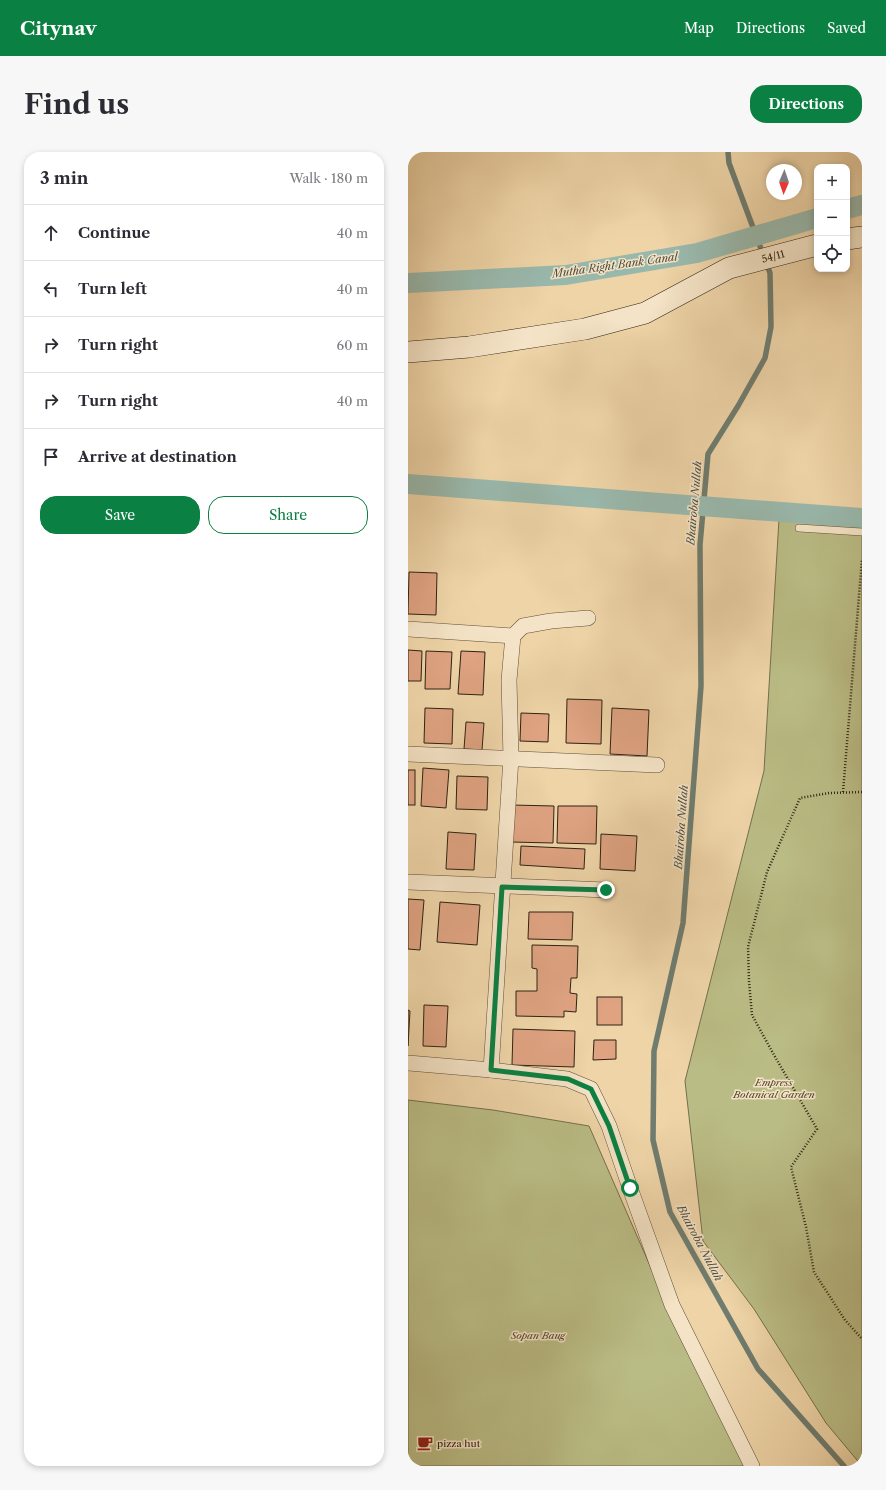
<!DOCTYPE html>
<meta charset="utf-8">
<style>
body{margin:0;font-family:"Libre Caslon Text",serif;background:#f7f7f7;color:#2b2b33}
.controls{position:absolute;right:12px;top:12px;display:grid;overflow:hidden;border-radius:8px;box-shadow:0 2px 6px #0003}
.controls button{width:36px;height:36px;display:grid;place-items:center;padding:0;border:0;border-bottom:1px solid #e1e1e2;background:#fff;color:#2b2b33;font:20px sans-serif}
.compass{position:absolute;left:358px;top:12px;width:36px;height:36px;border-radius:50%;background:#fff;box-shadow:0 2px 6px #0003;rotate:182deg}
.stop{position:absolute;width:12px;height:12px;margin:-9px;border:3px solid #0b8043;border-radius:50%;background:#fff}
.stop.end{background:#0b8043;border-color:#fff;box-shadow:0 1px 4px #0008}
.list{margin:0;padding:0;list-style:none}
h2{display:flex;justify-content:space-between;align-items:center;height:52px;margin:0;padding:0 16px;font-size:17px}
h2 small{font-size:13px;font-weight:400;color:#7c7c81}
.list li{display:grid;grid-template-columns:26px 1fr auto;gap:12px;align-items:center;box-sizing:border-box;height:56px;padding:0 16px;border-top:1px solid #e1e1e2}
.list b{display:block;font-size:15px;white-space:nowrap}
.list em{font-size:13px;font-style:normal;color:#7c7c81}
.actions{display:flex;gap:8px;padding:12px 16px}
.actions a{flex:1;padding:9px 0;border:1px solid #0b8043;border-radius:16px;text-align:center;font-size:14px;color:#0b8043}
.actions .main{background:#0b8043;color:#fff}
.icon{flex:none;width:22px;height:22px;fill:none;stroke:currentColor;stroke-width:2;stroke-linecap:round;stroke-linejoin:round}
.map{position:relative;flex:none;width:454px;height:1314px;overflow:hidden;border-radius:16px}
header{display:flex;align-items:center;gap:24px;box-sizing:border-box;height:56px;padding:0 20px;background:#0b8043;color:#fff}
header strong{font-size:19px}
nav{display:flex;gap:22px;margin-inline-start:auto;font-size:14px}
.intro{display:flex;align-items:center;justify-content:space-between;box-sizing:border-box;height:96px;padding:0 24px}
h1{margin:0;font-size:28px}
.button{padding:10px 18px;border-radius:16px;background:#0b8043;color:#fff;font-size:14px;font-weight:700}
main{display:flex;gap:24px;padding:0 24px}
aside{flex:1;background:#fff;border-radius:16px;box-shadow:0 2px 6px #0003}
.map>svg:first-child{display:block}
.green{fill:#babc85;stroke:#746f4c}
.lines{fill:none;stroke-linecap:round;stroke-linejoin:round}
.stream{stroke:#6f7c6f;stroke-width:5.5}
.canal{stroke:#99b8ac;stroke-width:20}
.building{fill:#dfa382;stroke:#2f2213}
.lane-casing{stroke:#5f4e38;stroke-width:8}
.street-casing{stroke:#5f4e38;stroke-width:16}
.secondary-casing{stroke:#2f2213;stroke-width:22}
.path{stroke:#2f2213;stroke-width:2.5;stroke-dasharray:1 2;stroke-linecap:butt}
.lane{stroke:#f4e3c6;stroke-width:7}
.street{stroke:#f4e3c6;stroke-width:15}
.secondary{stroke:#f4e3c6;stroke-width:21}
.route{stroke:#0b8043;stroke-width:5}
.labels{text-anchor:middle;stroke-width:3;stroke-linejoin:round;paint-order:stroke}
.street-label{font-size:10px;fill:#2f2213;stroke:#f4e3c6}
.park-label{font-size:10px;font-style:italic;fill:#524830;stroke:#f4e3c6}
.poi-label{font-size:10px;fill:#2f2213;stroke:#f4e3c6;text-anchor:start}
.water-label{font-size:11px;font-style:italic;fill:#4f4f41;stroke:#f4e3c6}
</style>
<header>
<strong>Citynav</strong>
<nav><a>Map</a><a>Directions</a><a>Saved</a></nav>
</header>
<div class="intro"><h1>Find us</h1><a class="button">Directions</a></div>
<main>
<aside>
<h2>3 min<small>Walk · 180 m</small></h2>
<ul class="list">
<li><svg class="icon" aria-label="ahead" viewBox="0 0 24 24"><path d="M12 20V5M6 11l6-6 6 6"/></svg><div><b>Continue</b></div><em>40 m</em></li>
<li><svg class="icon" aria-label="left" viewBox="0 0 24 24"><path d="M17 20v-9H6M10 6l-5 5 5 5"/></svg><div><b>Turn left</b></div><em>40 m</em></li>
<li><svg class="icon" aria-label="right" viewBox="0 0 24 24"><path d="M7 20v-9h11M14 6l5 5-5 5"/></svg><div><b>Turn right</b></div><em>60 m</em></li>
<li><svg class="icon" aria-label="right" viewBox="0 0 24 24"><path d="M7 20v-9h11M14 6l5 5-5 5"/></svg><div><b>Turn right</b></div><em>40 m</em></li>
<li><svg class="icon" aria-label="arrive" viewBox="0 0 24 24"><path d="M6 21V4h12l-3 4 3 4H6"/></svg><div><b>Arrive at destination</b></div></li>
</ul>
<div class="actions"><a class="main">Save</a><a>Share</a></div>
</aside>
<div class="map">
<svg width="454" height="1314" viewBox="0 0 454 1314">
<rect width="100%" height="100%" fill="#eed4a7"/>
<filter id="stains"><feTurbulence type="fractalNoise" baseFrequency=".005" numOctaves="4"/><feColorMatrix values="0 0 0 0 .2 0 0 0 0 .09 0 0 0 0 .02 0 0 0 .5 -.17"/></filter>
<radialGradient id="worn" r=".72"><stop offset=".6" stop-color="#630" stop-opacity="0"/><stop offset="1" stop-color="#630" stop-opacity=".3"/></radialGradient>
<g class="green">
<path d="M 371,367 L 454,374 L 454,1314 L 418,1271 L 346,1157 L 295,1089 L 277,929 L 356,619 Z"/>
<path d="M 0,948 L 85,958 L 181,974 L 267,1171 L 342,1314 L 0,1314 Z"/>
</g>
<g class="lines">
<path class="stream" d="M 320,0 L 321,11 L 362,121 L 363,175 L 357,206 L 330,254 L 300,302 L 292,393 L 293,534 L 275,771 L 246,899 L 245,988 L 262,1060 L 350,1217 L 436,1314"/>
<g class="canal">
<path d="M 439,57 L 454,53"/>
<path d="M 0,131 L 158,123 L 289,101 L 409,66"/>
<path d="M 0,332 L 454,366"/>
</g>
</g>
<g class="building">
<path d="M 1,420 L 29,421 L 28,463 L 0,462 Z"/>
<path d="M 0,498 L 14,499 L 13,529 L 0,529 Z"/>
<path d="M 18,499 L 44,500 L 42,537 L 17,537 Z"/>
<path d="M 53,499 L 77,500 L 75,543 L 50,542 Z"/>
<path d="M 159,547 L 194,548 L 193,592 L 158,591 Z"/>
<path d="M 17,556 L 45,557 L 44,592 L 16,591 Z"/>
<path d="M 204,556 L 241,558 L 239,604 L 202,602 Z"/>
<path d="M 113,561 L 141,562 L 140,590 L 112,589 Z"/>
<path d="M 58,570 L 76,571 L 74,598 L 56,597 Z"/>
<path d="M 15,616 L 41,618 L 38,656 L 13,654 Z"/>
<rect x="0" y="618" width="7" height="35"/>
<path d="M 49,624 L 80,625 L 79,658 L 48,657 Z"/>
<path d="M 104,653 L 146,654 L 145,691 L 103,690 Z"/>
<path d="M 150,654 L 189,654 L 188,692 L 149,691 Z"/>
<path d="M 40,680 L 68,682 L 66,718 L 38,717 Z"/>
<path d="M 193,682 L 229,684 L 227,719 L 192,717 Z"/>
<path d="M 113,694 L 177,697 L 176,717 L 112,713 Z"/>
<path d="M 0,747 L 16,748 L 12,798 L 0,797 Z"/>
<path d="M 32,750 L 72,753 L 69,793 L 29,790 Z"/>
<path d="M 121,760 L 165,760 L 164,788 L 120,787 Z"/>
<path d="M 124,793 L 170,794 L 169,826 L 163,826 L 162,841 L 169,842 L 168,860 L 156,859 L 156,865 L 108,864 L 108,839 L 129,839 L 129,817 L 124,816 Z"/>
<rect x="189" y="845" width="25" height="28"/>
<path d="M 16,853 L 40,854 L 38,895 L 15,894 Z"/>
<path d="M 0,858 L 2,859 L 0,894 Z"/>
<path d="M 105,877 L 167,879 L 166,915 L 104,913 Z"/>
<path d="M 186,888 L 208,888 L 208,907 L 185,908 Z"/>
</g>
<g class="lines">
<defs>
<path id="lane" d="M 391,376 L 454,380"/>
<g id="street">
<path d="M 0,477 L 105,484"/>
<path d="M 0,602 L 249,613"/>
<path d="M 0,730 L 198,738"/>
<path d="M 0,911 L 83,918 L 159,927 L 183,937 L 201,974 L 222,1036 L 264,1153 L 344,1314"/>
<path d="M 83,918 L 103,606 L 101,528 L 105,484 L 115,474 L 143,469 L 180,466"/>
</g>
<g id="secondary">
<path d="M 439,87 L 454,85"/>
<path d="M 0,200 L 61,195 L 177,177 L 237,161 L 321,116 L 409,93"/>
</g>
</defs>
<use href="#lane" class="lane-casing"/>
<use href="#street" class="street-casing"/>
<use href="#secondary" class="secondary-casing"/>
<g class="path">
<path d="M 435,640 L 454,407"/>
<path d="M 454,640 L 421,641 L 392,646 L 359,720 L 340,795 L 341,829 L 344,863 L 366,903 L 409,977 L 383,1015 L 398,1075 L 406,1120 L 437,1168 L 454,1187"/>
</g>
<use href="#lane" class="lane"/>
<use href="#street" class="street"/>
<use href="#secondary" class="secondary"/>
</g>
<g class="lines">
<path class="route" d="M 198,738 L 94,735 L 83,918 L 160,927 L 183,937 L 201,974 L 222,1036"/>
</g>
<defs>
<symbol id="cafe-bare" viewBox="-9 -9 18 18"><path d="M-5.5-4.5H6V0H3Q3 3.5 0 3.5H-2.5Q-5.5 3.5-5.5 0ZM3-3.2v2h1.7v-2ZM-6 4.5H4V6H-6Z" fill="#8f2418" stroke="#f4e3c6" stroke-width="2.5" paint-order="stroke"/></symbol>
</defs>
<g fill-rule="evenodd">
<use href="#cafe-bare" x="6" y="1280" width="22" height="22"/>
</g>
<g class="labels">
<g class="street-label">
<text transform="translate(365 104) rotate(-15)" y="4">54/11</text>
</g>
<g class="park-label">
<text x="366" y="934">Empress<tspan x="366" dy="12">Botanical Garden</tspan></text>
<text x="130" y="1187">Sopan Baug</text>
</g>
<g class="poi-label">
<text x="29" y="1295">pizza hut</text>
</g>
<g class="water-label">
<text transform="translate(207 113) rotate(-8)" y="4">Mutha Right Bank Canal</text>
<text transform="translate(286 351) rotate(-85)" y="4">Bhairoba Nullah</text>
<text transform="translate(273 675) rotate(-86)" y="4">Bhairoba Nullah</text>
<text transform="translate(292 1091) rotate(62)" y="4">Bhairoba Nullah</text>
</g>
</g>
<rect width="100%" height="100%" filter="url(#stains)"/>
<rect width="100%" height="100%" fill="url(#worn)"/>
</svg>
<div class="controls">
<button>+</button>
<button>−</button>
<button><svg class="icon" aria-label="locate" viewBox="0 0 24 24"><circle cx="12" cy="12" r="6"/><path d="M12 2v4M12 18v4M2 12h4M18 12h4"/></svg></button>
</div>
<svg class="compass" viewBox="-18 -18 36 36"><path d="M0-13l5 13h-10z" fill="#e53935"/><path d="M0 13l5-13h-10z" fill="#7c7c81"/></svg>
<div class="stop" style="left:222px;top:1036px"></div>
<div class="stop end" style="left:198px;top:738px"></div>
</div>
</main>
